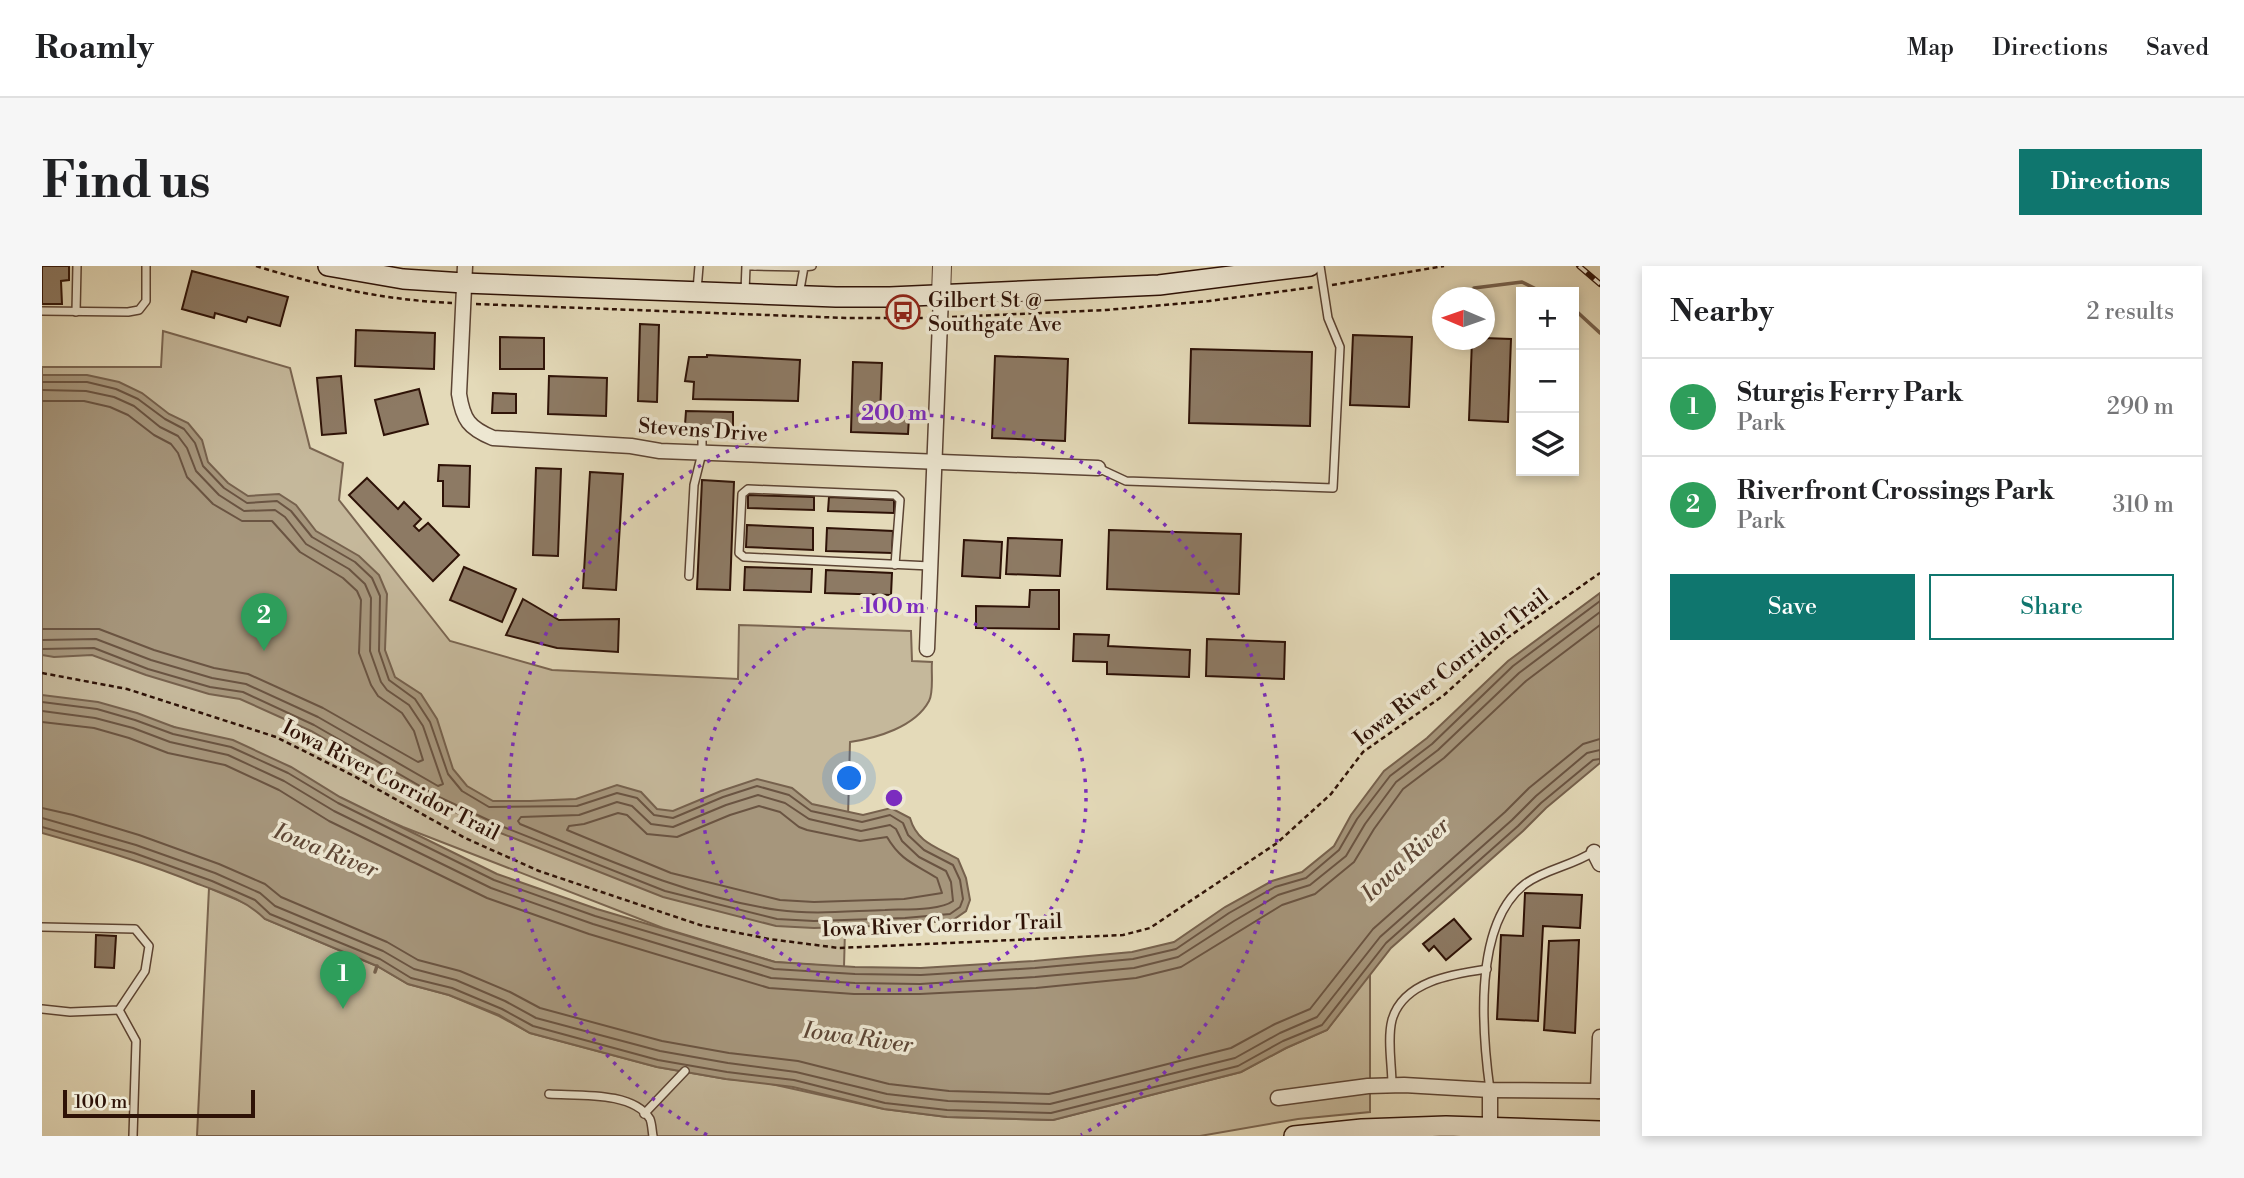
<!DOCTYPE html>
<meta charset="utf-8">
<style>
body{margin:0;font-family:"Libre Bodoni",serif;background:#f6f6f6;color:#202124}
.controls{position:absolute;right:21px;top:21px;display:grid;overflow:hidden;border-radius:0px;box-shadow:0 4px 10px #0003}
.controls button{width:63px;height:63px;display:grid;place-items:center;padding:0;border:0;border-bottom:2px solid #e0e0e0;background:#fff;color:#202124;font:35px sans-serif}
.compass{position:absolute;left:1390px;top:21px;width:63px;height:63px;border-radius:50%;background:#fff;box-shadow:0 4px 10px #0003;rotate:272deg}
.scale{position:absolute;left:21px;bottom:18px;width:192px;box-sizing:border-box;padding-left:7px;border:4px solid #2e1207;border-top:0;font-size:19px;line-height:24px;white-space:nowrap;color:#2e1207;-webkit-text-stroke:5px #ede7d2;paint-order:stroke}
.you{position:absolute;left:808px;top:513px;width:24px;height:24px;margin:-18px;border:5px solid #fff;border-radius:50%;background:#1a73e8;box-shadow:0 0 0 10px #1a73e833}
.badge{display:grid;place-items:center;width:46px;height:46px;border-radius:50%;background:#0f766e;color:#fff;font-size:23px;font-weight:700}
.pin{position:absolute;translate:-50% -58px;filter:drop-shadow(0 2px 4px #0008)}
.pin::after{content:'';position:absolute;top:37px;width:24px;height:21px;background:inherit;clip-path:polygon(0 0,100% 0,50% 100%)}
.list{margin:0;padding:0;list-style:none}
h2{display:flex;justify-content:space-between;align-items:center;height:91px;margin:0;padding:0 28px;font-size:30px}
h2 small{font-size:23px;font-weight:400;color:#757577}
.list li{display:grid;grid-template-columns:46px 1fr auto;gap:21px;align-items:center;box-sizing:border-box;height:98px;padding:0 28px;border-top:2px solid #e0e0e0}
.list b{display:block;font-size:26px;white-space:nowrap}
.list p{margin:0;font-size:23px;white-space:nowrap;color:#757577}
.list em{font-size:23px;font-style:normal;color:#757577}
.actions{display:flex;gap:14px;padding:21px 28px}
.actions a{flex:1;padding:16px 0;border:2px solid #0f766e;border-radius:0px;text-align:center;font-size:24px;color:#0f766e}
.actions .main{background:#0f766e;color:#fff}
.icon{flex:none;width:38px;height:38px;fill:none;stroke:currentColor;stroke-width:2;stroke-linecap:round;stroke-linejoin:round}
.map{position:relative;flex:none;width:1558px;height:870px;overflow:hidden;border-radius:0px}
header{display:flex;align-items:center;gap:42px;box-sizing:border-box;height:98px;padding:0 35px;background:#fff;border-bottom:2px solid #e0e0e0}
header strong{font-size:33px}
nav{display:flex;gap:38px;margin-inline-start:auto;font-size:24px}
.intro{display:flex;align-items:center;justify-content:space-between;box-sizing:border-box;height:168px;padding:0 42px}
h1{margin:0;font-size:49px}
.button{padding:18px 32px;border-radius:0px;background:#0f766e;color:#fff;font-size:24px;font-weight:700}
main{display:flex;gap:42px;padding:0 42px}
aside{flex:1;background:#fff;border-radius:0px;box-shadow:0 4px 10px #0003}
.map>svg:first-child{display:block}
.green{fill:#c5b89b;stroke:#7a6551;stroke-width:2}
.water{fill:#a6967c;stroke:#76614d;stroke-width:2}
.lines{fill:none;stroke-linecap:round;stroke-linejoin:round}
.shore{stroke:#6a5442;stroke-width:2}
.stream{stroke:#76614d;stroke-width:3.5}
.building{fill:#8d7a64;stroke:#2e1207;stroke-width:2}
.service-casing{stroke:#5c4434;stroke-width:10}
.minor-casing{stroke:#5c4434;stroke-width:17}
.tertiary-casing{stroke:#5c4434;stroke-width:20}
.secondary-casing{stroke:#2e1207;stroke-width:22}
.path{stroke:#2e1207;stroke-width:2.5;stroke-dasharray:5 3.5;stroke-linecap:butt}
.service{stroke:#ede7d2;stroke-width:7}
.minor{stroke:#ede7d2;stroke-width:14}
.tertiary{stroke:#ede7d2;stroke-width:18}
.secondary{stroke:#ede7d2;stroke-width:19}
.rail-casing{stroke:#2e1207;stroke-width:6}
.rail{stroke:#ede7d2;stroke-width:3.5;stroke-dasharray:10;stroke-linecap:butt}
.ring{fill:none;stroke:#7b2cbf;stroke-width:3.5;stroke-dasharray:3.5 7}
.labels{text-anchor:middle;stroke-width:7;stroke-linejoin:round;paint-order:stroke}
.poi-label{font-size:21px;fill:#2e1207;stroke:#ede7d2;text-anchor:start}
.street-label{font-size:21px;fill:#2e1207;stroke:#ede7d2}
.water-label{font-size:23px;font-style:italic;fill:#5e4736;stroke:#ede7d2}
.centre{fill:#7b2cbf;stroke:#ede7d2;stroke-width:3.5}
.ring-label{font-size:21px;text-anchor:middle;font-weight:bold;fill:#7b2cbf;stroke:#ede7d2;stroke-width:7;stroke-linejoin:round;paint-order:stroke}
</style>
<header>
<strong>Roamly</strong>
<nav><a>Map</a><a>Directions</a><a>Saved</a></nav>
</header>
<div class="intro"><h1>Find us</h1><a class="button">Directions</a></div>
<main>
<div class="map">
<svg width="1558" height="870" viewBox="0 0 1558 870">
<rect width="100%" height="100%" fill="#e4dab9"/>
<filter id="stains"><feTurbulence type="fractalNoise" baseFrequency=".00286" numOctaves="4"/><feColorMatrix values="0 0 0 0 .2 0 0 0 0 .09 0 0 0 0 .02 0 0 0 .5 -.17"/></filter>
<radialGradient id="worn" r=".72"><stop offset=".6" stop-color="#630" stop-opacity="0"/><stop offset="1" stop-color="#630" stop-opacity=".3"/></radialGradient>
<g class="green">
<path d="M 121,65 L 248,102 L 268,182 L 301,197 L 297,234 L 408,375 L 510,404 L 696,413 L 697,359 L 869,365 L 870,395 L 890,396 C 889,407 892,426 887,435 C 873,461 835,472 808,476 L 802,701 L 733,696 L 621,662 L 361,561 L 132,461 L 0,432 L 0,101 L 119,101 Z"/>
<path d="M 167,622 L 210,640 L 223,653 L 335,700 L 366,718 L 407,729 L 457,750 L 488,767 L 615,801 L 684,813 L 720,816 L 842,843 L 905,851 L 1011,854 L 1199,806 L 1244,782 L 1285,764 L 1328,707 L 1328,846 L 1256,853 L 1158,870 L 155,870 Z"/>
</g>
<g class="water">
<path d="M 0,109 L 45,109 L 77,116 L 100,127 L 127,148 L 146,157 L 160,174 L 166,196 L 186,217 L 206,230 L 237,228 L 254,239 L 274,265 L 317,290 L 337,309 L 345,328 L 343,384 L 353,411 L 379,428 L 395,453 L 411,503 L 425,520 L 451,535 L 488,535 L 534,533 L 575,519 L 599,526 L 615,543 L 631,545 L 679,525 L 715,513 L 750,522 L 770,538 L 821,549 L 849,542 L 868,552 C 875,577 895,581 916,593 L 924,612 L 928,634 L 924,645 L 911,654 L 863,659 L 772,662 L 734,660 L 621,631 L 456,566 L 394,537 L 269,465 L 198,433 L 167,428 L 104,409 L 50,389 L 12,391 L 0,389 Z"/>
<path d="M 1558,327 L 1558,497 L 1504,542 L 1481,565 L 1349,682 L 1285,764 L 1244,782 L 1199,806 L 1011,854 L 905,851 L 842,843 L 751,821 L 684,813 L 615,801 L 488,767 L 457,749 L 407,729 L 366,718 L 335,700 L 223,653 C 205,635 181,627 156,618 C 106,597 53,582 0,567 L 0,429 L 56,436 L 95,447 L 132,461 L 191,474 L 249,501 L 298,531 L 455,608 L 555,643 L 733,696 L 813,701 L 879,702 L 992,695 L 1090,686 L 1132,676 L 1183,641 L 1230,615 L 1260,606 L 1292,580 L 1309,549 L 1342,505 L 1385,472 L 1466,395 Z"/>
</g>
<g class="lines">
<g class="shore">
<path d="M 0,116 L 45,116 L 74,123 L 96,133 L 123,153 L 142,163 L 153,177 L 161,200 L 182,222 L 205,237 L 235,235 L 249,245 L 270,271 L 313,296 L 330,312 L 338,330 L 337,385 L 347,414 L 373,433 L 388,456 L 406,508 L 420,525 L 447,541 L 535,540 L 575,527 L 595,532 L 612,549 L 631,552 L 681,531 L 715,520 L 747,529 L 769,545 L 820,556 L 848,549 L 861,557 L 866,569 L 882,584 L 911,599 L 918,614 L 921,633 L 918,641 L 908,648 L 863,652 L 772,655 L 735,653 L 623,625 L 459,560 L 397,531 L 272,459 L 201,426 L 168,421 L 106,403 L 52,382 L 0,383"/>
<path d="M 0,124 L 44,125 L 72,131 L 92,140 L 118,161 L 136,170 L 145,182 L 154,205 L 177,229 L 202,245 L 233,244 L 243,251 L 264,278 L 307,303 L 323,318 L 329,332 L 328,385 L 339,416 L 345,424 L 367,439 L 381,460 L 401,518 L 396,520 L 276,451 L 204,418 L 170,412 L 109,394 L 54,373 L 0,374"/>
<path d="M 0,135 L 42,135 L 68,141 L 86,149 L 112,169 L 129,178 L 136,187 L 145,211 L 171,238 L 200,255 L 230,255 L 258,286 L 301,312 L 315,325 L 319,334 L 317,387 L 329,419 L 336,430 L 360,447 L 372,465 L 381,494 L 376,496 L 281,442 L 206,408 L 172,402 L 112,384 L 57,363 L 0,363"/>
<path d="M 0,436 L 55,443 L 93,454 L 131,468 L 189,481 L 246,507 L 296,537 L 452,614 L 553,650 L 732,703 L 813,708 L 879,709 L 993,702 L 1091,693 L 1134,683 L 1187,647 L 1233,621 L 1264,612 L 1297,584 L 1315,553 L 1348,510 L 1390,478 L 1471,400 L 1558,335"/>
<path d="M 0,445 L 53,452 L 91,462 L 128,476 L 186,489 L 242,515 L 292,545 L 449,622 L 551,658 L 729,712 L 813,717 L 878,718 L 993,711 L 1092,702 L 1136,691 L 1192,655 L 1236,629 L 1268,619 L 1304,590 L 1323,558 L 1354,516 L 1396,484 L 1477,407 L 1558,346"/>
<path d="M 0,456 L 52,462 L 87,472 L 126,487 L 183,499 L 237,524 L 287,555 L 445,632 L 547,668 L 727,722 L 812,728 L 878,728 L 994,722 L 1094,712 L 1139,701 L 1240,639 L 1273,628 L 1312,596 L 1332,563 L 1361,523 L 1402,492 L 1484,415 L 1558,359"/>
<path d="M 716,529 L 743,537 L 767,553 L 819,565 L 848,559 L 854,563 L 860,575 L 877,591 L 904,605 L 909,616 L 911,635 C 898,645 860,643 843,644 C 808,645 771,649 736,644 C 647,631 561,592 478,558 L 476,555 L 479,551 L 537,549 L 575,536 L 590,540 L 609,558 L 631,561 L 684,539 Z"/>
<path d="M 717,540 L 738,546 L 757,561 L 765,564 L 818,575 L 845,571 C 859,595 873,598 895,612 L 900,627 L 862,633 L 772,636 L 738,634 L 629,607 L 525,564 L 527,560 L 542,558 L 576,547 L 585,549 L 605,568 L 635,571 L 688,549 Z"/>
<path d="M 0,542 L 31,549 L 97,569 L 177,598 L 223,618 L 239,631 L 345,676 L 376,694 L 418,705 L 468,726 L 498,742 L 620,775 L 687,787 L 756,795 L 847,818 L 907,825 L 1007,828 L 1189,782 L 1233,758 L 1268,743 L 1331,663 L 1463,546 L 1487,522 L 1541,478 L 1558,473"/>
<path d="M 0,552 L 94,579 L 173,607 L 218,627 L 233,640 L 341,685 L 372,703 L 414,714 L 463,735 L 494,752 L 618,785 L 686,797 L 754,806 L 845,828 L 906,835 L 1008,838 L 1193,792 L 1238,767 L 1275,751 L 1338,671 L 1470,554 L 1494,530 L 1545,487 L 1558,484"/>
<path d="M 0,561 L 92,587 L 170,615 L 213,634 L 228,648 L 338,693 L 369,712 L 410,722 L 460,743 L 491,760 L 616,794 L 685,806 L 752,814 L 843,837 L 905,844 L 1009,847 L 1196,800 L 1241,775 L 1280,759 L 1344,677 L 1476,560 L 1499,537 L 1551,494 L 1558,493"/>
</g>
<g class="stream">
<path d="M 1432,22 L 1480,16 L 1500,26"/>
<path d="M 1532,43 L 1558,67"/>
<path d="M 333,706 L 335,700"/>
</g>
</g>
<g class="building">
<path d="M 0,0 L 27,0 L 27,14 L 19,15 L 20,38 L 0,38 Z"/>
<path d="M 150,5 L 246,31 L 238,60 L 206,51 L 204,56 L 173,47 L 172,52 L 140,43 Z"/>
<path d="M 598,58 L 617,59 L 615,136 L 596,135 Z"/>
<path d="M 314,64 L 393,67 L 392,103 L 313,100 Z"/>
<path d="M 1311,69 L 1370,71 L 1367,141 L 1308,139 Z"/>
<path d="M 458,71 L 502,72 L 502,103 L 458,103 Z"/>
<path d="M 1442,72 L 1469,73 L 1466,156 L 1427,154 L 1430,74 Z"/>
<path d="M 1149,83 L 1270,86 L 1268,160 L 1147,157 Z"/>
<path d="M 665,89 L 758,94 L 756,135 L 651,133 L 652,116 L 643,115 L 647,91 L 665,91 Z"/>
<path d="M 953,90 L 1026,93 L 1023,175 L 950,172 Z"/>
<path d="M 811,96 L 840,97 L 838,150 L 867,151 L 866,168 L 809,166 Z"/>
<path d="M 299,110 L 304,167 L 280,169 L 275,112 Z"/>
<path d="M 507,110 L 565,112 L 564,150 L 506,148 Z"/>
<path d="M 377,123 L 386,158 L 342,169 L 333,134 Z"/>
<path d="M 451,127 L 474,128 L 474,147 L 450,147 Z"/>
<path d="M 644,145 L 691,146 L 691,161 L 643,159 Z"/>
<path d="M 397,199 L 428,200 L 427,241 L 401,240 L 401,215 L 396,215 Z"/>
<path d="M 494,202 L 519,203 L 516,290 L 491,289 Z"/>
<path d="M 548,206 L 581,208 L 574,324 L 541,322 Z"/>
<path d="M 325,212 L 356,243 L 362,236 L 379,253 L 372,260 L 377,265 L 386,257 L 417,289 L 391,315 L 307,229 Z"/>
<path d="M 660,214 L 692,216 L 688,324 L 655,323 Z"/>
<path d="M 706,229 L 772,231 L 772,244 L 706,242 Z"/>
<path d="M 787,231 L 852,234 L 852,247 L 786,245 Z"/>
<path d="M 705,259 L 771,262 L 771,284 L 704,281 Z"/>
<path d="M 785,262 L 851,265 L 850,287 L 784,285 Z"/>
<path d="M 1067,264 L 1199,268 L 1197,328 L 1065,323 Z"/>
<path d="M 966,272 L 1020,274 L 1018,310 L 964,308 Z"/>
<path d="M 922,274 L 960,276 L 958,312 L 920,310 Z"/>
<path d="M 422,301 L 474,323 L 460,356 L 408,334 Z"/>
<path d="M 703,301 L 770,303 L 769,326 L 702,324 Z"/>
<path d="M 784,304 L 850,307 L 849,329 L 783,327 Z"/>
<path d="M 988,324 L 1017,324 L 1017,363 L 934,362 L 934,340 L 987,341 Z"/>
<path d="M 481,333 L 517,354 L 577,353 L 576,386 L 515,382 L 464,369 Z"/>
<path d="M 1032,368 L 1067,369 L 1066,380 L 1148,384 L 1147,411 L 1065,408 L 1065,396 L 1031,395 Z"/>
<path d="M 1165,373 L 1243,376 L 1242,413 L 1164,410 Z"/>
<path d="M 1483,627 L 1540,629 L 1538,662 L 1501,660 L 1496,755 L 1455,753 L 1459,669 L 1481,670 Z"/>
<path d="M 1412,653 L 1429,673 L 1404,694 L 1392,680 L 1387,685 L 1381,678 Z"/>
<path d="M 54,669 L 74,670 L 72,702 L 53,701 Z"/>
<path d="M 1537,674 L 1533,767 L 1502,764 L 1507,675 Z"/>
</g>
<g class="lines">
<defs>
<g id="service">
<path d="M 713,0 L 762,1"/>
<path d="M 655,24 L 657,0"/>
<path d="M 703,26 L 704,0 L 713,0"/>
<path d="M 757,29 L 762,1 L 770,0"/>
<path d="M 0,45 L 86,46 L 97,44 L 104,35 L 104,0"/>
<path d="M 34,46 L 35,0"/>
<path d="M 633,165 L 691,166"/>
<path d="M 1056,202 L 1084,215 L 1291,222 L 1298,81 L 1286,52 L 1278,0"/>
<path d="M 853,299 L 858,234 L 853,229 L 706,223 L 700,228 L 697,287 L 702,291 L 888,300"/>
<path d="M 647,310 L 652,219 L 660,187 L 660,165"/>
<path d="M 0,661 L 93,663 L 107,680 L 103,705 L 77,744 L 28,746 L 0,743"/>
<path d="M 77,744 L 94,775 L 91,870"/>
<path d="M 1350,819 C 1350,799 1345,773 1350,754 C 1361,715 1411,708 1445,703"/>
<path d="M 1448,824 C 1440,766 1431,658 1483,618 C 1503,603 1530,600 1551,586"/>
<path d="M 507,828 C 536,830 591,825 608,853 C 610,858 610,865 611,870"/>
<path d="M 602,848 L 643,805"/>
</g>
<g id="minor">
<path d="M 423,0 L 417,128 C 421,154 427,162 451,172 L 589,180 L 618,185 L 1056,202"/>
<path d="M 885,383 L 899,30"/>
<path d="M 1552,586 L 1558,598"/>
<path d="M 1556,825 L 1558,771"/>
<path d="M 1236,832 L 1326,820 L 1362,819 L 1448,824 L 1558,825"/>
<path d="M 1448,861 L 1448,824"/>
</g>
<path id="tertiary" d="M 899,30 L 900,0"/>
<g id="secondary">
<path d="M 286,0 L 361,13 L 422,17 L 794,31 L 848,31 L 1117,19 L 1268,0"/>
<path d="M 1252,870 L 1320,863 L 1404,860 L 1558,865"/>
</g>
</defs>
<use href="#service" class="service-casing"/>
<use href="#minor" class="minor-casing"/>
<use href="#tertiary" class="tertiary-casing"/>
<use href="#secondary" class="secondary-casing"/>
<g class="path">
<path d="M 214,0 C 279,20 342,34 410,37"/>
<path d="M 1290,19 L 1402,0"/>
<path d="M 434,38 L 804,52 L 886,52"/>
<path d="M 910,51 L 1064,44 L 1167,35 L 1273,21"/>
<path d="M 0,407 L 85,423 L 234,471 L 312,510 L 423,572 L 497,605 L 658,659 L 727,673 L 797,682 L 1081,669 L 1108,662 L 1235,577 L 1289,528 L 1321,486 L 1402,429 L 1465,372 L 1558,307"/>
</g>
<use href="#service" class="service"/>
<use href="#minor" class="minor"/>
<use href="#tertiary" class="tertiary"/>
<use href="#secondary" class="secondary"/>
<defs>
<path id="rail" d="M 1537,0 L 1558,18"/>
</defs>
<use href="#rail" class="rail-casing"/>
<use href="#rail" class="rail"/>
</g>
<g class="ring">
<circle cx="852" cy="532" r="192"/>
<path d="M665 869A385 385 0 1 1 1039 869"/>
</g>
<defs>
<symbol id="bus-ring" viewBox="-11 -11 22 22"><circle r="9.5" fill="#ede7d2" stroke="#8f2418" stroke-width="1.5"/><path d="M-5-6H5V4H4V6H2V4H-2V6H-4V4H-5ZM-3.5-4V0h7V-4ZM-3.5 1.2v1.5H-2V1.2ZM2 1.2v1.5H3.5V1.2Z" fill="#8f2418"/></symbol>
</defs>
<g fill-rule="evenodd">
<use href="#bus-ring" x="842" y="27" width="38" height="38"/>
</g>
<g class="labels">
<g class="poi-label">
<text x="886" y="41">Gilbert St @<tspan x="886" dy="24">Southgate Ave</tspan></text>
</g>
<g class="street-label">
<text transform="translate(661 164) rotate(4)" y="7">Stevens Drive</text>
<text transform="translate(1409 401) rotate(-38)" y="7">Iowa River Corridor Trail</text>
<text transform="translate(349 514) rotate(27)" y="7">Iowa River Corridor Trail</text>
<text transform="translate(900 659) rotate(-2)" y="7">Iowa River Corridor Trail</text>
</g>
<g class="water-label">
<text transform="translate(284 584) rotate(22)" y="8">Iowa River</text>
<text transform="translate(1363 593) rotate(-43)" y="8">Iowa River</text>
<text transform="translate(816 771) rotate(8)" y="8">Iowa River</text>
</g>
</g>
<circle cx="852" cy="532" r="10" class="centre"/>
<g class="ring-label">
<text x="852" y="154">200 m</text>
<text x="852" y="347">100 m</text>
</g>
<rect width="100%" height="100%" filter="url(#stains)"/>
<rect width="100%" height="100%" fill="url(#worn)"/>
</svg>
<div class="controls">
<button>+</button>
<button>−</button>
<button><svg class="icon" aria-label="layers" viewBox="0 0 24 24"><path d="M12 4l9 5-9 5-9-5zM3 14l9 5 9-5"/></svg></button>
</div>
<svg class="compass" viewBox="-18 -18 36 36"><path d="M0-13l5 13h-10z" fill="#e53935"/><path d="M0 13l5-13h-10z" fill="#757577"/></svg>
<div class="scale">100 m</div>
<div class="you"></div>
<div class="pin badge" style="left:301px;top:743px;background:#2e9e5b">1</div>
<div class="pin badge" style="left:222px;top:385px;background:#2e9e5b">2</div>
</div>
<aside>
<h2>Nearby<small>2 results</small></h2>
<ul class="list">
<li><span class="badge" style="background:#2e9e5b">1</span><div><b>Sturgis Ferry Park</b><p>Park</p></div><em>290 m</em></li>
<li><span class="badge" style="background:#2e9e5b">2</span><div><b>Riverfront Crossings Park</b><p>Park</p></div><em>310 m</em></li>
</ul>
<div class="actions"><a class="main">Save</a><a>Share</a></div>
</aside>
</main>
